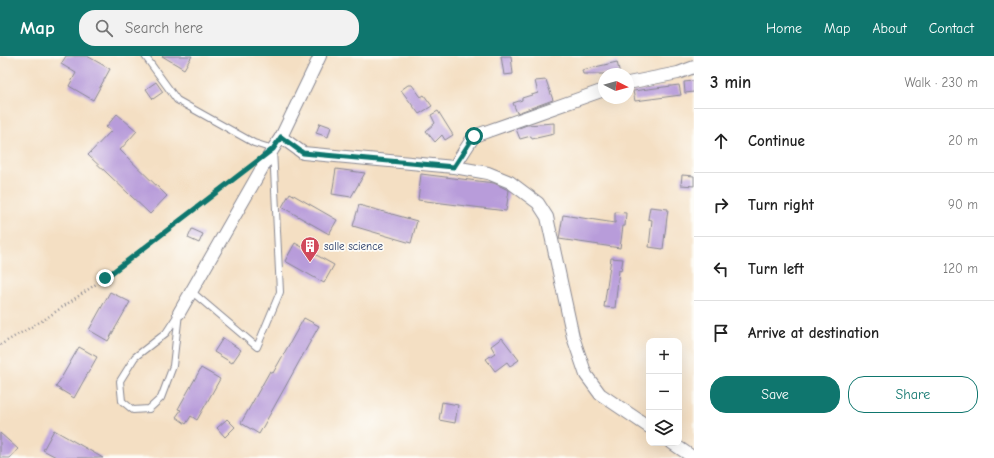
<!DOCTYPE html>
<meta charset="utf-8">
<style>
body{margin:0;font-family:"Comic Neue",sans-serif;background:#f2f2f2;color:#222}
.controls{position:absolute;right:12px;bottom:12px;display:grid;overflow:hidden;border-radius:8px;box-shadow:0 4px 16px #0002}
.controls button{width:36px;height:36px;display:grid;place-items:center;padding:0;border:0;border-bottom:1px solid #e0e0e0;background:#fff;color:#222;font:20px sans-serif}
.compass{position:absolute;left:598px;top:12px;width:36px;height:36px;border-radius:50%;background:#fff;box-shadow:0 4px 16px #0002;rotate:96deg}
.stop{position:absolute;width:12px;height:12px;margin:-9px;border:3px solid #0f766e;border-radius:50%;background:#fff}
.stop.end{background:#0f766e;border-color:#fff;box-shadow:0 1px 4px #0008}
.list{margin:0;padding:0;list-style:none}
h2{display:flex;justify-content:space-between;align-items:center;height:52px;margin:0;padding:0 16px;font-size:17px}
h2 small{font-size:13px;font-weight:400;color:#767676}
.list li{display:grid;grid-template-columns:26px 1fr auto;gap:12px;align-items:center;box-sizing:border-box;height:64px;padding:0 16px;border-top:1px solid #e0e0e0}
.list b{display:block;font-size:15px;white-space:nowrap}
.list em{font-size:13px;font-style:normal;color:#767676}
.actions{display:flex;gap:8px;padding:12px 16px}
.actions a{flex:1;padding:9px 0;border:1px solid #0f766e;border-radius:16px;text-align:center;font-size:14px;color:#0f766e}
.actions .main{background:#0f766e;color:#fff}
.icon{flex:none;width:22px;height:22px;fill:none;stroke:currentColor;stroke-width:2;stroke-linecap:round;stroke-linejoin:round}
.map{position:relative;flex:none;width:694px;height:402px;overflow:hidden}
header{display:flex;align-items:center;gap:24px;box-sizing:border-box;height:56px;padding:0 20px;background:#0f766e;color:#fff}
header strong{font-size:19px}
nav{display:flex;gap:22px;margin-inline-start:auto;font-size:14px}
.search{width:280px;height:36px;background:#f2f2f2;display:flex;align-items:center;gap:10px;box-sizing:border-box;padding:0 14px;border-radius:16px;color:#767676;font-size:15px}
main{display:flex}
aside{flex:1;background:#fff}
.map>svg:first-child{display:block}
.building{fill:#b89cda}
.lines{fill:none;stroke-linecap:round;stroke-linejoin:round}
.lane-casing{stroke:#888790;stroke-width:8}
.street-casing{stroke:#888790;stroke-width:14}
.path{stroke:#888790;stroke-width:2.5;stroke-dasharray:1 3;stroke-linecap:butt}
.lane{stroke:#fff;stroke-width:6}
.street{stroke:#fff;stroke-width:12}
.route{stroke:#0f766e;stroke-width:5}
.labels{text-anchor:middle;stroke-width:3.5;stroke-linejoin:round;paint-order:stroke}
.poi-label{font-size:11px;fill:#1b2f5e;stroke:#fdfcf7;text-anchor:start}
</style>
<header>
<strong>Map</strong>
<div class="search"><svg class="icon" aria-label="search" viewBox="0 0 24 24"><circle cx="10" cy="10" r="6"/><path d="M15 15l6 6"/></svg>Search here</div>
<nav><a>Home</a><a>Map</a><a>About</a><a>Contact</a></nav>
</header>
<main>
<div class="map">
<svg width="694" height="402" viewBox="0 0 694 402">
<rect width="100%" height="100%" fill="#fdfcf7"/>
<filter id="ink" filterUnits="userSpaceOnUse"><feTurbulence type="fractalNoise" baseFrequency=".025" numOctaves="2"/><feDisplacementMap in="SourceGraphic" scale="8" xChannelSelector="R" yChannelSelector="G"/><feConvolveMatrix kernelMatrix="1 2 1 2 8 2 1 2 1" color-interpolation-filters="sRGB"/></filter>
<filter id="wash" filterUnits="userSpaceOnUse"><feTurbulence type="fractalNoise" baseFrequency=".012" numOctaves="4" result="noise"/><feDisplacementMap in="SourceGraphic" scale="16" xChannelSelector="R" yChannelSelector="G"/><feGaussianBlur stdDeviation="0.9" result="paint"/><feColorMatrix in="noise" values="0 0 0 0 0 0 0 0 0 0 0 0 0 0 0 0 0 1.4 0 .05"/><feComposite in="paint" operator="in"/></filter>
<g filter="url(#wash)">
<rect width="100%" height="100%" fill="#f4dfc3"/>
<g id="blocks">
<g class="building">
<path d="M 66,0 L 87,0 L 110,13 L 93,44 L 69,30 L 76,17 L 61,8 Z"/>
<path d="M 162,0 L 192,0 L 184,13 Z"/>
<path d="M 501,0 L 511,0 L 513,18 L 504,19 Z"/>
<path d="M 617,6 L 620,18 L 583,18 L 582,14 Z"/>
<path d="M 546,24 L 553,44 L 517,57 L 513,47 L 522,44 L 522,42 L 538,37 L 535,25 Z"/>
<path d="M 694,25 L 694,36 L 685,37 L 684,26 Z"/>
<path d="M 156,26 L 163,36 L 153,43 L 146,33 Z"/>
<path d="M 408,29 L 412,29 L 421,41 L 424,39 L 432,50 L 419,58 L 401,34 Z"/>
<path d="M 679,29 L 681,39 L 635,45 L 633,35 Z"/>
<path d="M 438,55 L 453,79 L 445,84 L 442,79 L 435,86 L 426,75 L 435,67 L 431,59 Z"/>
<path d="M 117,58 L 137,75 L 120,94 L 167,140 L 150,158 L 88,99 L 111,75 L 106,71 Z"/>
<path d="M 320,67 L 331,71 L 328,81 L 316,77 Z"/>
<path d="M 554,67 L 554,78 L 532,83 L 531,80 L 520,83 L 516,73 L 527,69 Z"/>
<path d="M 336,113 L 365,117 L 351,141 L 332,138 Z"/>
<path d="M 421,118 L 494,127 L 506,133 L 509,134 L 506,155 L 418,144 Z"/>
<path d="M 682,119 L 694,120 L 694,130 L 681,129 Z"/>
<path d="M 290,137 L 337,164 L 329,178 L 282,151 Z"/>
<path d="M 359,149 L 417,165 L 411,187 L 353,170 Z"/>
<path d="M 650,151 L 668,153 L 663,193 L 649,191 L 652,164 L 648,163 Z"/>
<path d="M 615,156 L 626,157 L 625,170 L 623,170 L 620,192 L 559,183 L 563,159 L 615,167 Z"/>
<path d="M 192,173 L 203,178 L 199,187 L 188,182 Z"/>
<path d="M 295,187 L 334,209 L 324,227 L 285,205 Z"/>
<path d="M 611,202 L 623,203 L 621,215 L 619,214 L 615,252 L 604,251 Z"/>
<path d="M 110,236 L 130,246 L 108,285 L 89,274 Z"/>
<path d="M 304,262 L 319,270 L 259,378 L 241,367 L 270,315 L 273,317 Z"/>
<path d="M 223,282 L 241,294 L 232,307 L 214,296 Z"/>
<path d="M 502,282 L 519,304 L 510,310 L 507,306 L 495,315 L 486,303 L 495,297 L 491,290 Z"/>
<path d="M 79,291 L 97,301 L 74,342 L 56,331 Z"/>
<path d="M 201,312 L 220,323 L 197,364 L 191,360 L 186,368 L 176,361 L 181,354 L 178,353 Z"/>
<path d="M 442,346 L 458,349 L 455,367 L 439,364 Z"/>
<path d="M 227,363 L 235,371 L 225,381 L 217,372 Z"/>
<path d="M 54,374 L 103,402 L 58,402 L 43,394 Z"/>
<path d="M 0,377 L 18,393 L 10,402 L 0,402 Z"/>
</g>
</g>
</g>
<g filter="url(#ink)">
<use href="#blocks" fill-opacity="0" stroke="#888790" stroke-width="1"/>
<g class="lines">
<defs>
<g id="lane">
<path d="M 145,0 L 177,44 L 254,87 L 273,93 L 280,236 L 257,291 L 191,235"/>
<path d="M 179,257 L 173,310 L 161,342 L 149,353 L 133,354 L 122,345 L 120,325 L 135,301 L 166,277 Z"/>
</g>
<g id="street">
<path d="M 628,27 L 678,17 L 694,11"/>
<path d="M 281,81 L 303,97 L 454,111 L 474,80 L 604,34"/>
<path d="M 454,111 L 488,117 L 510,126 L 538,147 L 547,161 L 573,281 L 586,319 L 600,338 L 649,371"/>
<path d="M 179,257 L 273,93 L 281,81 L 320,0"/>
<path d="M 672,387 L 694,402"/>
</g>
</defs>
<use href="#lane" class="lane-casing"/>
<use href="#street" class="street-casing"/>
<path class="path" d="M 0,289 L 45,263 L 105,222 L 247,113"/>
<use href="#lane" class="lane"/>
<use href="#street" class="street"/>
</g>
</g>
<g class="lines" filter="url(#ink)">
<path class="route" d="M 105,222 L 273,93 L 281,81 L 303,97 L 454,111 L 474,80"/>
</g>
<defs>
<symbol id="building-pin" viewBox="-11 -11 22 30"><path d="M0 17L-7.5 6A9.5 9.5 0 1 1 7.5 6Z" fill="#d1495b" stroke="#fdfcf7"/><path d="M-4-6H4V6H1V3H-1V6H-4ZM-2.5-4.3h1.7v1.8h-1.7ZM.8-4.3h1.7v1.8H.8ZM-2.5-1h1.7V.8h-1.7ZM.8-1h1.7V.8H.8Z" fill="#fff"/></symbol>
</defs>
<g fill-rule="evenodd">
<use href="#building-pin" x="299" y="179" width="22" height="30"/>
</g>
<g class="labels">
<g class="poi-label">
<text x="324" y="194">salle science</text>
</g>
</g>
</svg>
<div class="controls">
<button>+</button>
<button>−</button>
<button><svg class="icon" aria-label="layers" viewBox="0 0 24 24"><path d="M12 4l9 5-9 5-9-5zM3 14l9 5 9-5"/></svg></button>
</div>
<svg class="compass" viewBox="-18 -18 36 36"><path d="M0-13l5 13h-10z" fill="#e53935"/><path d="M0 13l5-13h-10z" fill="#767676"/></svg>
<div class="stop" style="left:474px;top:80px"></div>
<div class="stop end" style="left:105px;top:222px"></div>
</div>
<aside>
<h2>3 min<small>Walk · 230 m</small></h2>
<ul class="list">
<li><svg class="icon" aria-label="ahead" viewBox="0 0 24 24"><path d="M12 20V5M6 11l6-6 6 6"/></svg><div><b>Continue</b></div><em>20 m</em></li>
<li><svg class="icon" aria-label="right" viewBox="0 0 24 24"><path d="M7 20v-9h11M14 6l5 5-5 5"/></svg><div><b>Turn right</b></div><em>90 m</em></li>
<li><svg class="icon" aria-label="left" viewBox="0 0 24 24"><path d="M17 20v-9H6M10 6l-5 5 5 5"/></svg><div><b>Turn left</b></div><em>120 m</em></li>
<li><svg class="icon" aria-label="arrive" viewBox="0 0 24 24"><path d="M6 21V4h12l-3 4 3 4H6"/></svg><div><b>Arrive at destination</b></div></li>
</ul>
<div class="actions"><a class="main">Save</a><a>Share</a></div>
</aside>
</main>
